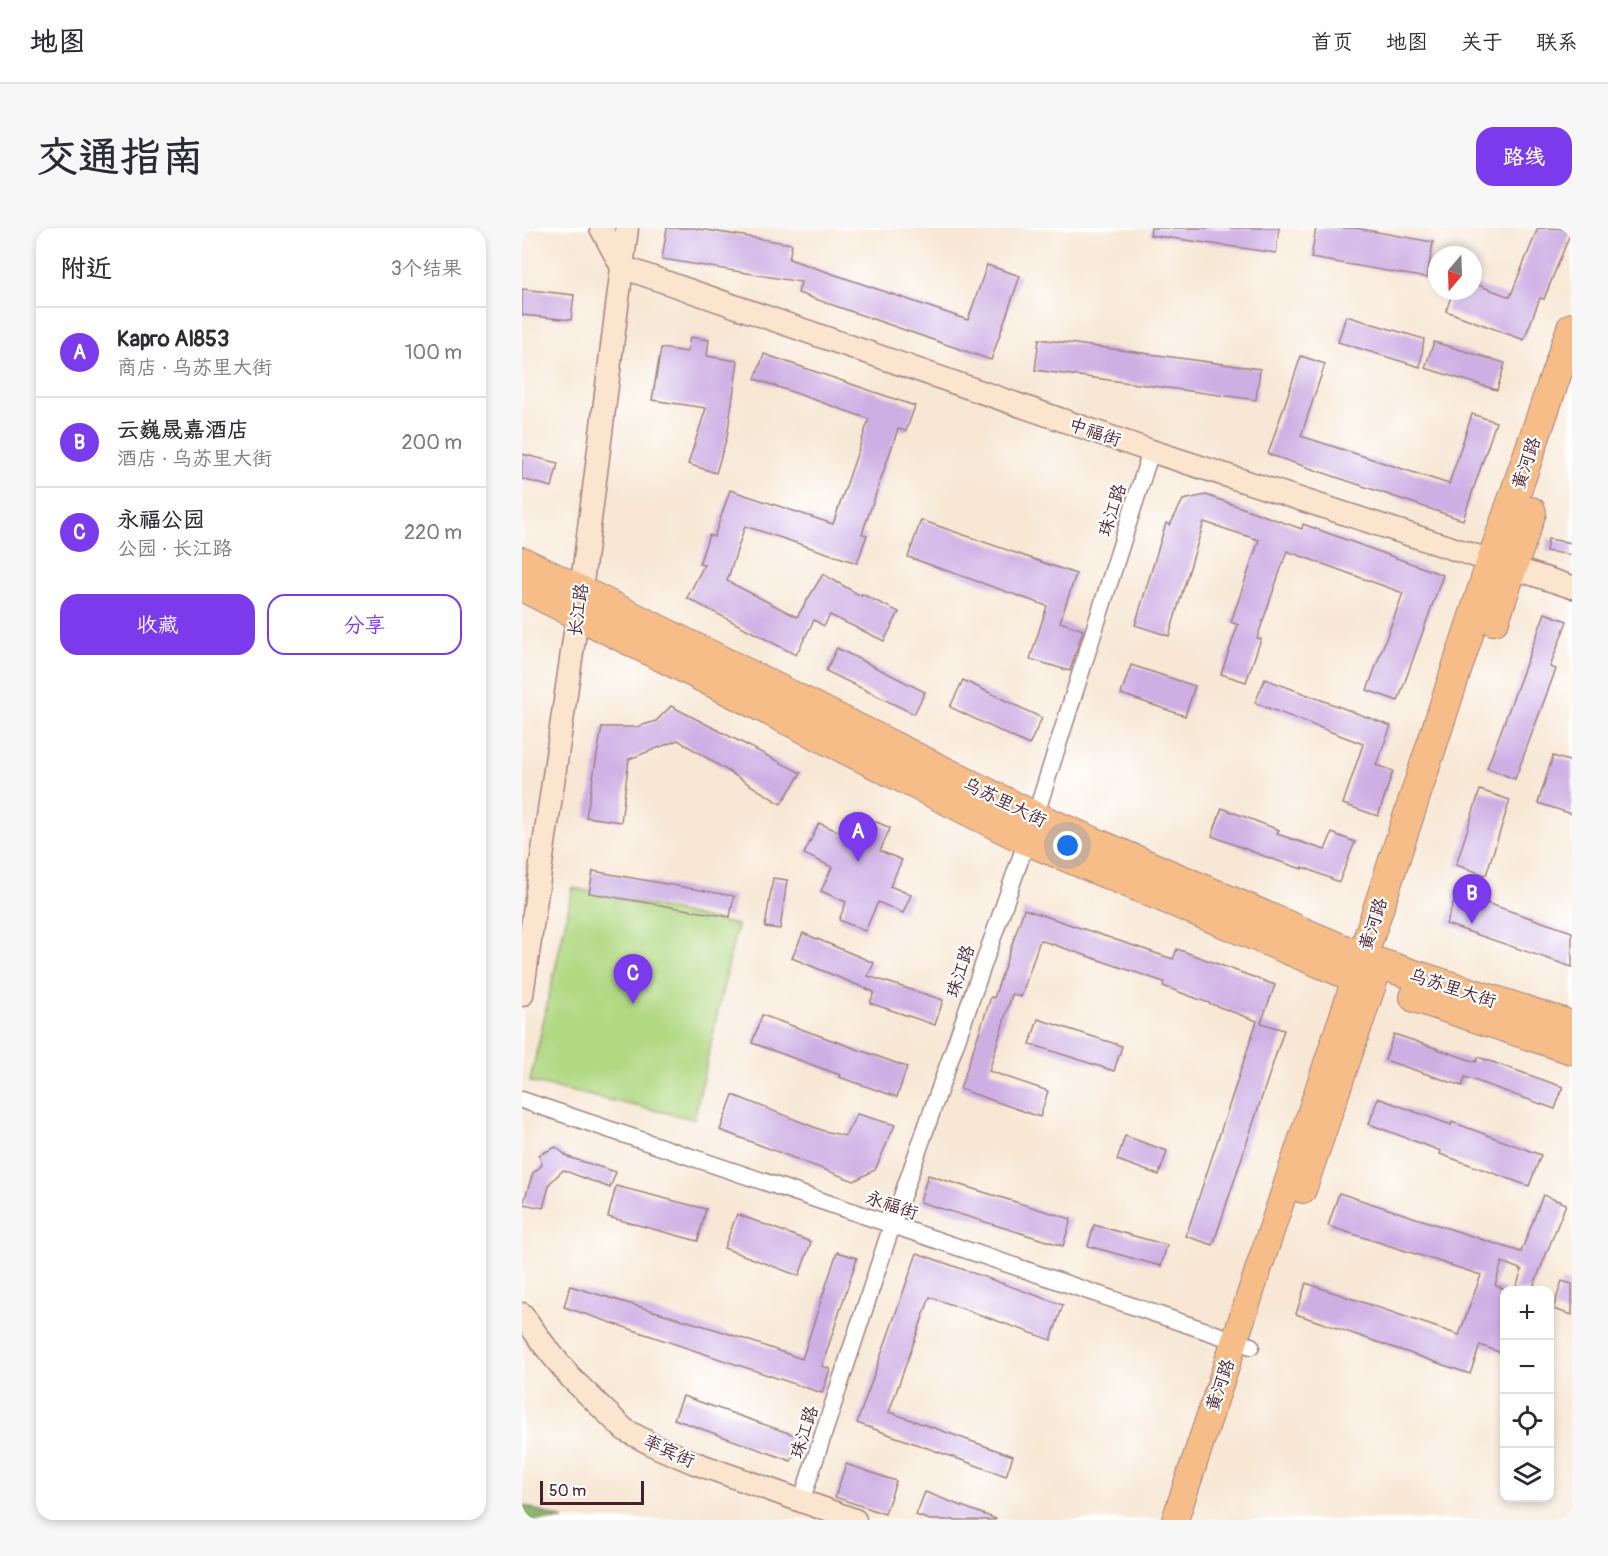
<!DOCTYPE html>
<html lang="zh">
<meta charset="utf-8">
<style>
body{margin:0;font-family:Pangolin,"LXGW WenKai TC",sans-serif;background:#f7f7f7;color:#2b2b33}
.controls{position:absolute;right:18px;bottom:18px;display:grid;overflow:hidden;border-radius:12px;box-shadow:0 3px 9px #0003}
.controls button{width:54px;height:54px;display:grid;place-items:center;padding:0;border:0;border-bottom:2px solid #e1e1e2;background:#fff;color:#2b2b33;font:30px sans-serif}
.compass{position:absolute;left:906px;top:18px;width:54px;height:54px;border-radius:50%;background:#fff;box-shadow:0 3px 9px #0003;rotate:199deg}
.scale{position:absolute;left:18px;bottom:15px;width:104px;box-sizing:border-box;padding-left:6px;border:3px solid #4a1f2b;border-top:0;font-size:16px;line-height:21px;white-space:nowrap;color:#4a1f2b;-webkit-text-stroke:4px #fff;paint-order:stroke}
.you{position:absolute;left:546px;top:618px;width:21px;height:21px;margin:-15px;border:4px solid #fff;border-radius:50%;background:#1a73e8;box-shadow:0 0 0 9px #1a73e833}
.badge{display:grid;place-items:center;width:39px;height:39px;border-radius:50%;background:#7c3aed;color:#fff;font-size:20px;font-weight:700}
.pin{position:absolute;translate:-50% -50px;filter:drop-shadow(0 2px 3px #0008)}
.pin::after{content:'';position:absolute;top:32px;width:21px;height:18px;background:inherit;clip-path:polygon(0 0,100% 0,50% 100%)}
.list{margin:0;padding:0;list-style:none}
h2{display:flex;justify-content:space-between;align-items:center;height:78px;margin:0;padding:0 24px;font-size:26px}
h2 small{font-size:20px;font-weight:400;color:#7c7c81}
.list li{display:grid;grid-template-columns:39px 1fr auto;gap:18px;align-items:center;box-sizing:border-box;height:90px;padding:0 24px;border-top:2px solid #e1e1e2}
.list b{display:block;font-size:22px;white-space:nowrap}
.list p{margin:0;font-size:20px;white-space:nowrap;color:#7c7c81}
.list em{font-size:20px;font-style:normal;color:#7c7c81}
.actions{display:flex;gap:12px;padding:18px 24px}
.actions a{flex:1;padding:14px 0;border:2px solid #7c3aed;border-radius:18px;text-align:center;font-size:21px;color:#7c3aed}
.actions .main{background:#7c3aed;color:#fff}
.icon{flex:none;width:33px;height:33px;fill:none;stroke:currentColor;stroke-width:2;stroke-linecap:round;stroke-linejoin:round}
.map{position:relative;flex:none;width:1050px;height:1292px;overflow:hidden;border-radius:18px}
header{display:flex;align-items:center;gap:36px;box-sizing:border-box;height:84px;padding:0 30px;background:#fff;border-bottom:2px solid #e1e1e2}
header strong{font-size:28px}
nav{display:flex;gap:33px;margin-inline-start:auto;font-size:21px}
.intro{display:flex;align-items:center;justify-content:space-between;box-sizing:border-box;height:144px;padding:0 36px}
h1{margin:0;font-size:42px}
.button{padding:15px 27px;border-radius:18px;background:#7c3aed;color:#fff;font-size:21px;font-weight:700}
main{display:flex;gap:36px;padding:0 36px}
aside{flex:1;background:#fff;border-radius:18px;box-shadow:0 3px 9px #0003}
.map>svg:first-child{display:block}
.green{fill:#b1d882;stroke:#7e7c56;stroke-width:1.5}
.forest{fill:#8cb870;stroke:#6b6c4e;stroke-width:1.5}
.building{fill:#cdafe4}
.lines{fill:none;stroke-linecap:round;stroke-linejoin:round}
.street-casing{stroke:#a08380;stroke-width:19}
.secondary-casing{stroke:#a08380;stroke-width:25}
.primary-casing{stroke:#a08380;stroke-width:28}
.highway-casing{stroke:#a08380;stroke-width:32}
.street{stroke:#fff;stroke-width:16}
.secondary{stroke:#fce5cf;stroke-width:22}
.primary{stroke:#f7bd88;stroke-width:26}
.highway{stroke:#f7bd88;stroke-width:30}
.labels{text-anchor:middle;stroke-width:4.5;stroke-linejoin:round;paint-order:stroke}
.street-label{font-size:18px;fill:#4a1f2b;stroke:#fff}
</style>
<header>
<strong>地图</strong>
<nav><a>首页</a><a>地图</a><a>关于</a><a>联系</a></nav>
</header>
<div class="intro"><h1>交通指南</h1><a class="button">路线</a></div>
<main>
<aside>
<h2>附近<small>3个结果</small></h2>
<ul class="list">
<li><span class="badge">A</span><div><b>Карго Al853</b><p>商店 · 乌苏里大街</p></div><em>100 m</em></li>
<li><span class="badge">B</span><div><b>云巍晟嘉酒店</b><p>酒店 · 乌苏里大街</p></div><em>200 m</em></li>
<li><span class="badge">C</span><div><b>永福公园</b><p>公园 · 长江路</p></div><em>220 m</em></li>
</ul>
<div class="actions"><a class="main">收藏</a><a>分享</a></div>
</aside>
<div class="map">
<svg width="1050" height="1292" viewBox="0 0 1050 1292">
<rect width="100%" height="100%" fill="#fff"/>
<filter id="ink" filterUnits="userSpaceOnUse"><feTurbulence type="fractalNoise" baseFrequency=".0167" numOctaves="2"/><feDisplacementMap in="SourceGraphic" scale="12" xChannelSelector="R" yChannelSelector="G"/><feConvolveMatrix kernelMatrix="1 2 1 2 8 2 1 2 1" color-interpolation-filters="sRGB"/></filter>
<filter id="wash" filterUnits="userSpaceOnUse"><feTurbulence type="fractalNoise" baseFrequency=".008" numOctaves="4" result="noise"/><feDisplacementMap in="SourceGraphic" scale="24" xChannelSelector="R" yChannelSelector="G"/><feGaussianBlur stdDeviation="1.35" result="paint"/><feColorMatrix in="noise" values="0 0 0 0 0 0 0 0 0 0 0 0 0 0 0 0 0 1.4 0 .05"/><feComposite in="paint" operator="in"/></filter>
<g filter="url(#wash)">
<rect width="100%" height="100%" fill="#f7e7d4"/>
<path class="green" d="M 51,660 L 215,697 L 172,891 L 8,854 Z"/>
<path class="forest" d="M 0,1277 L 42,1292 L 0,1292 Z"/>
<g id="blocks">
<g class="building">
<path d="M 145,0 L 172,0 L 270,16 L 267,31 L 446,92 L 465,37 L 498,48 L 469,132 L 276,65 L 279,54 L 140,31 Z"/>
<path d="M 629,0 L 757,0 L 754,25 L 628,7 Z"/>
<path d="M 794,0 L 833,0 L 911,14 L 905,50 L 789,30 Z"/>
<path d="M 1016,0 L 1050,1 L 1022,71 L 1018,70 L 1002,112 L 924,83 L 931,63 L 951,63 L 951,55 L 988,69 Z"/>
<path d="M 0,61 L 52,67 L 49,92 L 0,87 Z"/>
<path d="M 824,88 L 902,111 L 898,139 L 816,114 Z"/>
<path d="M 168,109 L 187,112 L 185,128 L 216,133 L 205,209 L 194,245 L 166,236 L 184,180 L 130,172 L 139,120 L 165,124 Z"/>
<path d="M 517,111 L 738,141 L 734,172 L 513,142 Z"/>
<path d="M 912,114 L 983,135 L 975,162 L 903,140 Z"/>
<path d="M 242,126 L 393,178 L 384,203 L 376,201 L 340,306 L 345,307 L 335,335 L 223,298 L 205,353 L 275,389 L 301,346 L 339,368 L 340,366 L 377,384 L 362,413 L 308,387 L 302,398 L 292,392 L 274,427 L 165,370 L 182,337 L 177,336 L 187,307 L 192,309 L 208,262 L 311,296 L 347,191 L 233,151 Z"/>
<path d="M 779,128 L 803,136 L 779,208 L 927,256 L 950,186 L 974,194 L 941,292 L 746,226 Z"/>
<path d="M 0,226 L 36,235 L 30,259 L 0,251 Z"/>
<path d="M 684,267 L 780,301 L 781,296 L 921,347 L 876,473 L 845,462 L 881,365 L 765,323 L 735,410 L 739,411 L 724,454 L 699,446 L 716,397 L 709,394 L 737,312 L 682,294 L 647,408 L 613,397 L 644,295 L 648,297 L 661,272 Z"/>
<path d="M 399,292 L 554,346 L 538,394 L 561,402 L 548,443 L 508,431 L 525,378 L 386,329 Z"/>
<path d="M 1026,311 L 1050,315 L 1050,327 L 1024,323 Z"/>
<path d="M 1023,385 L 1045,393 L 1028,439 L 1034,441 L 993,551 L 965,540 Z"/>
<path d="M 315,420 L 403,464 L 392,486 L 304,443 Z"/>
<path d="M 609,437 L 673,458 L 663,488 L 599,466 Z"/>
<path d="M 743,451 L 869,498 L 854,537 L 871,543 L 856,588 L 821,576 L 841,516 L 733,475 Z"/>
<path d="M 441,452 L 520,490 L 507,517 L 428,479 Z"/>
<path d="M 149,478 L 279,545 L 259,576 L 156,512 L 107,531 L 99,594 L 64,589 L 80,499 L 114,499 L 134,493 Z"/>
<path d="M 1031,528 L 1050,534 L 1050,586 L 1016,575 Z"/>
<path d="M 958,562 L 988,572 L 964,647 L 934,637 Z"/>
<path d="M 700,580 L 757,602 L 755,606 L 803,622 L 810,605 L 833,614 L 817,654 L 781,639 L 780,641 L 747,630 L 690,608 Z"/>
<path d="M 339,587 L 368,600 L 358,623 L 380,632 L 368,658 L 389,667 L 381,685 L 356,674 L 343,703 L 317,692 L 324,674 L 299,663 L 310,639 L 282,626 L 297,595 L 329,609 Z"/>
<path d="M 71,643 L 212,668 L 208,689 L 67,665 Z"/>
<path d="M 251,650 L 265,652 L 258,701 L 243,699 Z"/>
<path d="M 935,665 L 1050,704 L 1050,739 L 924,696 Z"/>
<path d="M 502,681 L 651,731 L 655,721 L 753,757 L 739,795 L 762,802 L 691,1017 L 664,1008 L 735,793 L 641,758 L 642,754 L 518,712 L 499,769 L 490,766 L 467,843 L 526,863 L 518,889 L 438,861 L 469,769 L 472,770 Z"/>
<path d="M 281,705 L 352,735 L 346,748 L 421,772 L 413,797 L 348,775 L 352,764 L 270,730 Z"/>
<path d="M 240,787 L 385,839 L 375,869 L 317,849 L 318,847 L 230,815 Z"/>
<path d="M 516,791 L 600,818 L 592,843 L 508,816 Z"/>
<path d="M 872,806 L 954,834 L 956,829 L 1041,859 L 1033,881 L 943,849 L 940,858 L 863,832 Z"/>
<path d="M 211,867 L 302,903 L 323,908 L 335,886 L 373,897 L 353,942 L 332,953 L 198,902 Z"/>
<path d="M 856,870 L 929,897 L 930,894 L 1019,927 L 1007,958 L 918,926 L 919,923 L 847,896 Z"/>
<path d="M 603,908 L 645,923 L 637,947 L 595,932 Z"/>
<path d="M 34,919 L 46,929 L 94,944 L 88,960 L 41,942 L 28,955 L 21,980 L 1,976 L 11,945 L 20,937 L 17,927 Z"/>
<path d="M 406,947 L 549,991 L 541,1018 L 398,974 Z"/>
<path d="M 94,958 L 184,981 L 176,1013 L 86,989 Z"/>
<path d="M 817,965 L 999,1024 L 1021,967 L 1044,976 L 1010,1062 L 993,1062 L 1000,1042 L 980,1034 L 973,1057 L 982,1061 L 982,1126 L 958,1117 L 948,1146 L 774,1086 L 784,1055 L 937,1107 L 959,1047 L 806,998 Z"/>
<path d="M 215,986 L 289,1014 L 277,1048 L 202,1020 Z"/>
<path d="M 572,997 L 645,1017 L 639,1038 L 566,1018 Z"/>
<path d="M 315,1024 L 335,1030 L 300,1138 L 308,1141 L 300,1165 L 42,1079 L 48,1058 L 199,1103 L 280,1131 Z"/>
<path d="M 395,1025 L 541,1077 L 529,1112 L 408,1069 L 367,1184 L 491,1228 L 484,1248 L 335,1195 Z"/>
<path d="M 1040,1053 L 1050,1056 L 1050,1087 L 1031,1081 Z"/>
<path d="M 161,1168 L 278,1209 L 269,1233 L 152,1191 Z"/>
<path d="M 324,1236 L 374,1253 L 363,1286 L 313,1269 Z"/>
<path d="M 403,1264 L 474,1291 L 473,1292 L 408,1292 L 394,1287 Z"/>
</g>
</g>
</g>
<g filter="url(#ink)">
<use href="#blocks" fill-opacity="0" stroke="#a08380" stroke-width="1.5"/>
<g class="lines">
<defs>
<g id="street">
<path d="M 0,872 L 729,1118"/>
<path d="M 279,1274 L 370,997 L 513,589 L 629,223"/>
</g>
<g id="secondary">
<path d="M 79,0 L 100,39"/>
<path d="M 100,39 L 629,223 L 1050,359"/>
<path d="M 0,767 L 59,363 L 105,0"/>
<path d="M 0,1086 L 22,1117 L 49,1150 L 103,1202 L 135,1219 L 173,1235 L 333,1292"/>
</g>
<g id="primary">
<path d="M 781,962 L 858,736"/>
<path d="M 653,1292 L 840,730"/>
</g>
<g id="highway">
<path d="M 0,334 L 513,589 L 840,730 L 1050,798"/>
<path d="M 0,358 L 505,612 L 830,748"/>
<path d="M 972,392 L 1009,284"/>
<path d="M 840,730 L 970,333 L 1050,100"/>
<path d="M 893,769 L 1050,821"/>
</g>
</defs>
<use href="#street" class="street-casing"/>
<use href="#secondary" class="secondary-casing"/>
<use href="#primary" class="primary-casing"/>
<use href="#highway" class="highway-casing"/>
<use href="#street" class="street"/>
<use href="#secondary" class="secondary"/>
<use href="#primary" class="primary"/>
<use href="#highway" class="highway"/>
</g>
</g>
<g class="labels">
<g class="street-label">
<text transform="translate(573 204) rotate(19)" y="6">中福街</text>
<text transform="translate(1004 235) rotate(-71)" y="6">黄河路</text>
<text transform="translate(590 282) rotate(-72)" y="6">珠江路</text>
<text transform="translate(56 382) rotate(-82)" y="6">长江路</text>
<text transform="translate(483 574) rotate(26)" y="6">乌苏里大街</text>
<text transform="translate(851 696) rotate(-72)" y="6">黄河路</text>
<text transform="translate(438 743) rotate(-71)" y="6">珠江路</text>
<text transform="translate(931 760) rotate(18)" y="6">乌苏里大街</text>
<text transform="translate(370 977) rotate(19)" y="6">永福街</text>
<text transform="translate(698 1157) rotate(-71)" y="6">黄河路</text>
<text transform="translate(282 1204) rotate(-72)" y="6">珠江路</text>
<text transform="translate(147 1223) rotate(24)" y="6">率宾街</text>
</g>
</g>
</svg>
<div class="controls">
<button>+</button>
<button>−</button>
<button><svg class="icon" aria-label="locate" viewBox="0 0 24 24"><circle cx="12" cy="12" r="6"/><path d="M12 2v4M12 18v4M2 12h4M18 12h4"/></svg></button>
<button><svg class="icon" aria-label="layers" viewBox="0 0 24 24"><path d="M12 4l9 5-9 5-9-5zM3 14l9 5 9-5"/></svg></button>
</div>
<svg class="compass" viewBox="-18 -18 36 36"><path d="M0-13l5 13h-10z" fill="#e53935"/><path d="M0 13l5-13h-10z" fill="#7c7c81"/></svg>
<div class="scale">50 m</div>
<div class="you"></div>
<div class="pin badge" style="left:336px;top:634px">A</div>
<div class="pin badge" style="left:950px;top:696px">B</div>
<div class="pin badge" style="left:111px;top:776px">C</div>
</div>
</main>
